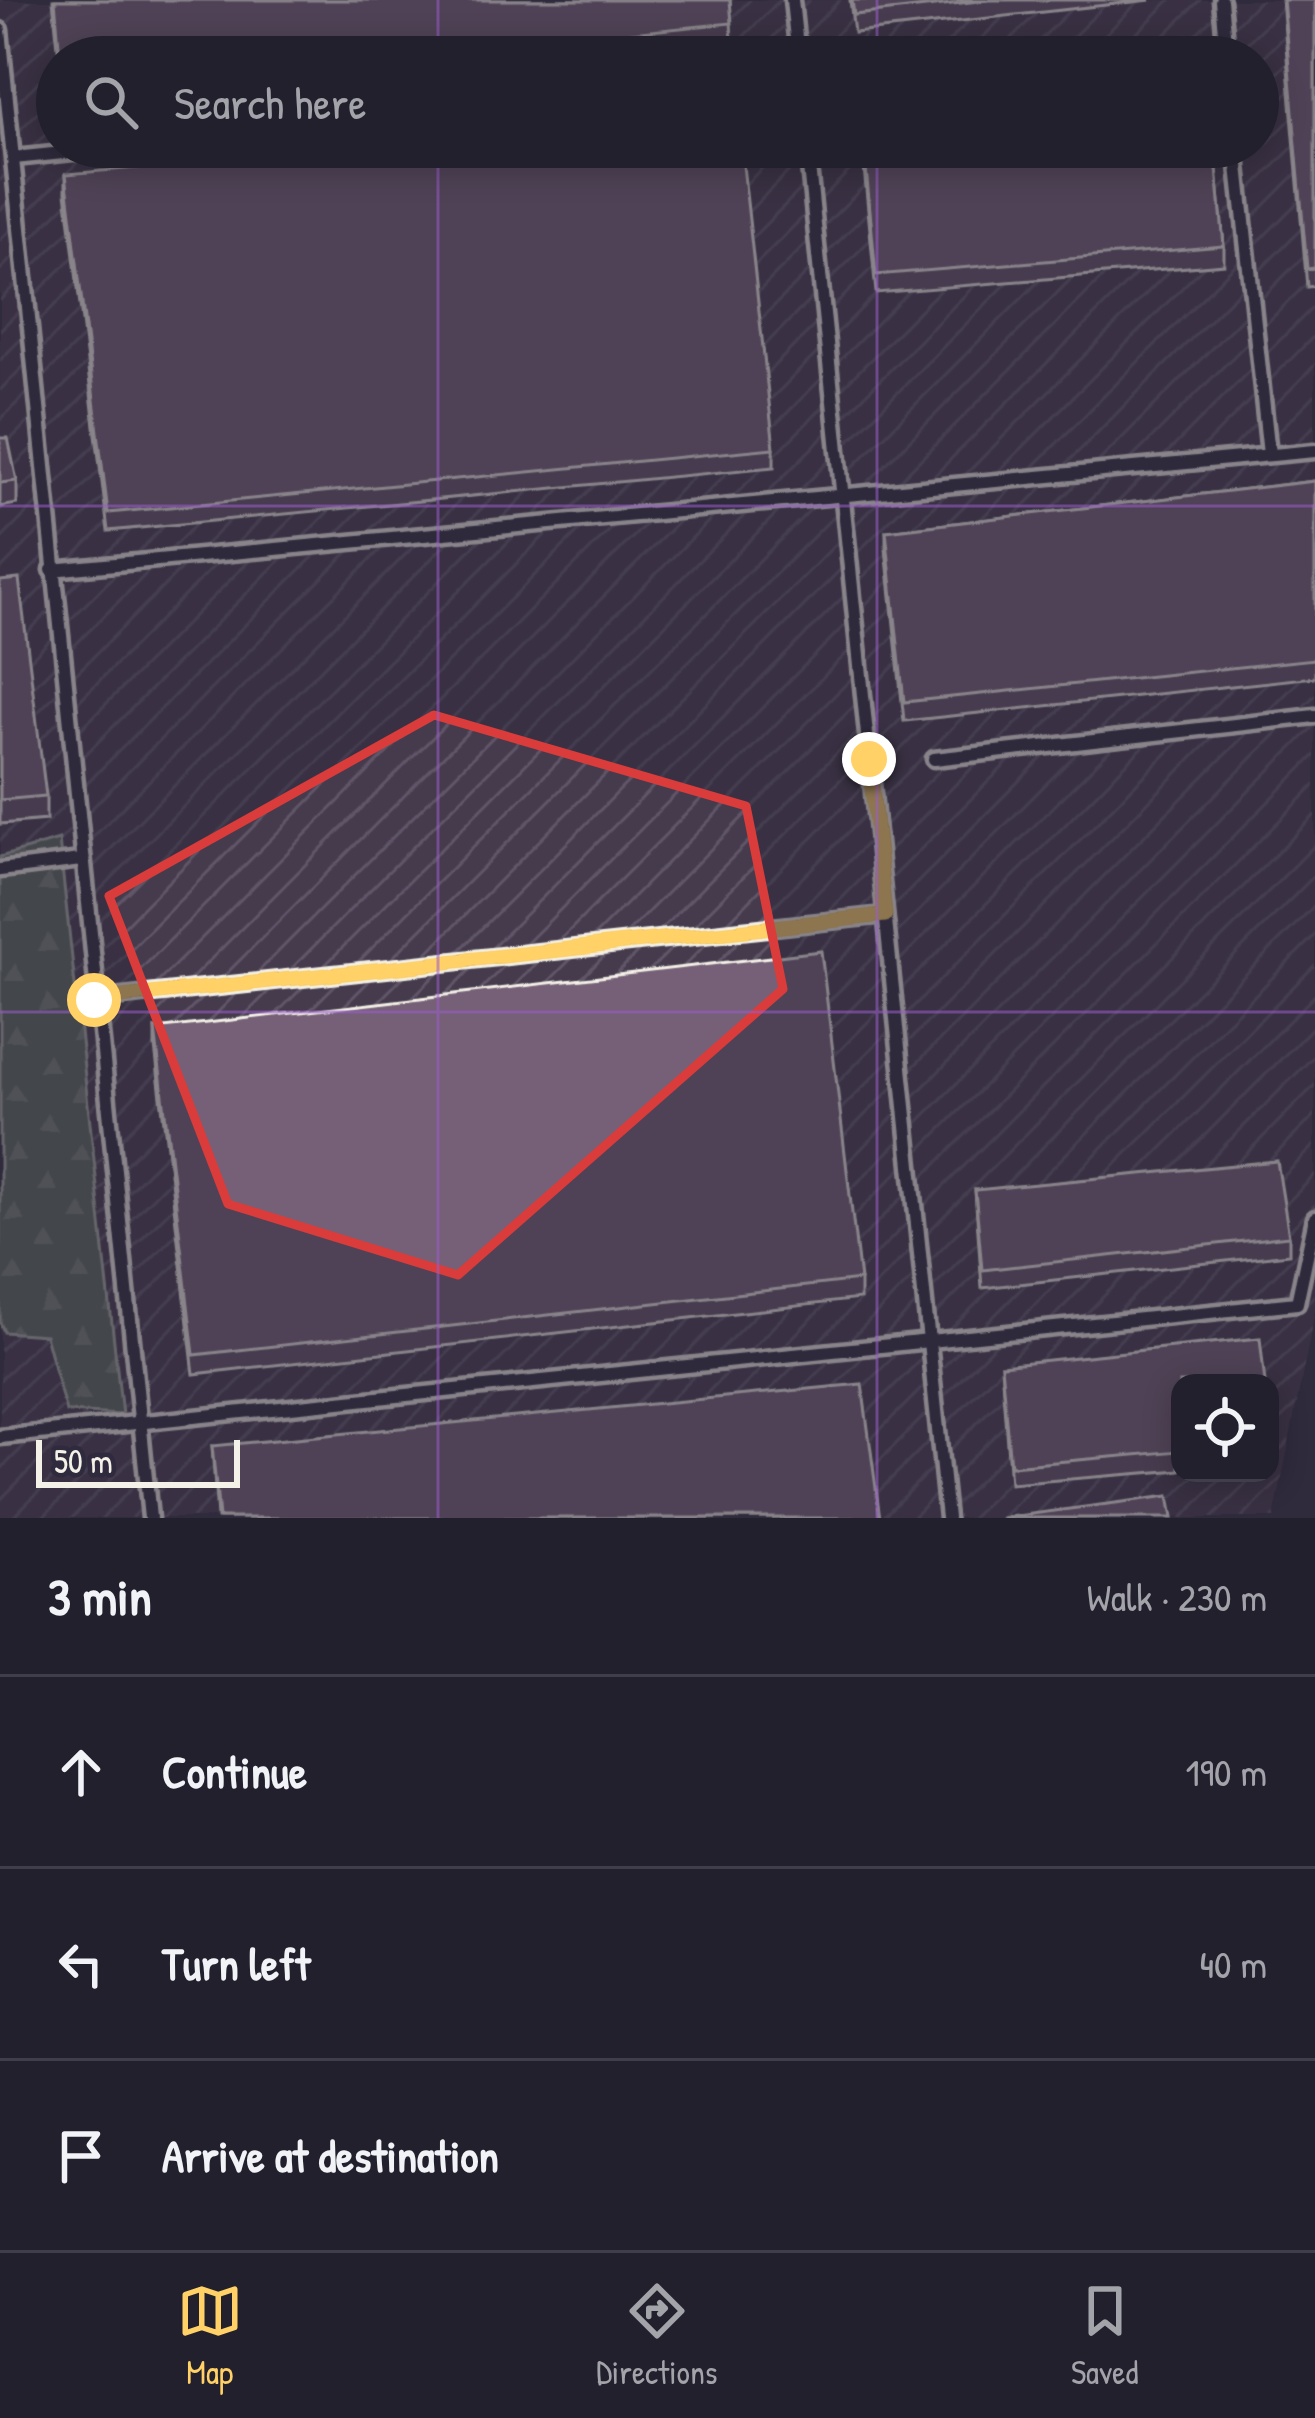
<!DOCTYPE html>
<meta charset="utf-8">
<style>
body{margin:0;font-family:"Patrick Hand",sans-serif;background:#2b2836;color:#f1f3f6}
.controls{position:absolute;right:36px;bottom:36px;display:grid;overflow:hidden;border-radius:24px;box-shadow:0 6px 30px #0003}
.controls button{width:108px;height:108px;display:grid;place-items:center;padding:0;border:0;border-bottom:3px solid #403e4a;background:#23202e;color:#f1f3f6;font:60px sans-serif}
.scale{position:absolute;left:36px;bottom:30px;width:204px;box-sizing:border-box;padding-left:12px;border:6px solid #f4f1e8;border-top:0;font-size:33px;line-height:42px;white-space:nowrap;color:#f4f1e8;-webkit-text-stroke:9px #2f2a3d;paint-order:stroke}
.stop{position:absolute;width:36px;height:36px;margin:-27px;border:9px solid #ffd166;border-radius:50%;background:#fff}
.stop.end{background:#ffd166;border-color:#fff;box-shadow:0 3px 12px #0008}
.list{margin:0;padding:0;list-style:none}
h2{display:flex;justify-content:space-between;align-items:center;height:156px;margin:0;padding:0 48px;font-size:51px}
h2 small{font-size:39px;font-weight:400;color:#a3a3aa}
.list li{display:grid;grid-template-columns:78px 1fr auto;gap:36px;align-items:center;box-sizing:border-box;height:192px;padding:0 48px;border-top:3px solid #403e4a}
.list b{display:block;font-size:45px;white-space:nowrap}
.list em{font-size:39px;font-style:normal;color:#a3a3aa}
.icon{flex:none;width:66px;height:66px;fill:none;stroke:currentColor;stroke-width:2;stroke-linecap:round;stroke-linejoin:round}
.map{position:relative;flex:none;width:1315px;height:1518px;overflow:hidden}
.search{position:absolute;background:#23202e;box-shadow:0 6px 30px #0003;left:36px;right:36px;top:36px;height:132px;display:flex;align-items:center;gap:30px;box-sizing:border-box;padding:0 42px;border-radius:66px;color:#a3a3aa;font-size:45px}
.sheet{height:732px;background:#23202e}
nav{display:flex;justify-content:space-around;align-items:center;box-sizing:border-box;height:168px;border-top:3px solid #403e4a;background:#23202e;font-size:33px;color:#a3a3aa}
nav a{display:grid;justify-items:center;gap:6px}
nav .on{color:#ffd166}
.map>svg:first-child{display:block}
.industrial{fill:url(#industrial-furrows);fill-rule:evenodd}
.forest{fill:url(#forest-firs);stroke:#a8aea4;stroke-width:3}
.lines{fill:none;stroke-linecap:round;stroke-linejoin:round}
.service-casing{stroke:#f4f1e8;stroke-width:21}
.service{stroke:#2f2a3d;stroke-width:12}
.wall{fill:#655366;stroke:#f4f1e8;stroke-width:3}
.building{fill:#766077;stroke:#f4f1e8;stroke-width:3}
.route{stroke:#ffd166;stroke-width:15}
.marked{fill:none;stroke:#d93c3b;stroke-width:9;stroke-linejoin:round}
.grid{fill:none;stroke:#995dc9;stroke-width:3;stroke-opacity:0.55}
</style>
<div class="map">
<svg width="1315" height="1518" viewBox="0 0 1315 1518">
<defs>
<pattern id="industrial-furrows" width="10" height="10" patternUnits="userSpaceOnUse" patternTransform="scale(3)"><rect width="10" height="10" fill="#443a4e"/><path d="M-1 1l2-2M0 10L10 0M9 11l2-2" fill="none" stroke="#605768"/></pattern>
<pattern id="forest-firs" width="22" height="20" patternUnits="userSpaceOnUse" patternTransform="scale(3)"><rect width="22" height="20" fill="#5c6a60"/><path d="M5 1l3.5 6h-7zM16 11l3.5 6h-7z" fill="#748077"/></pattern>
</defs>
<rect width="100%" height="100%" fill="#2f2a3d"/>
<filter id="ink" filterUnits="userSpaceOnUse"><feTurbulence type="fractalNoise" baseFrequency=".00833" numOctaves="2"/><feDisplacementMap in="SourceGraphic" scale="24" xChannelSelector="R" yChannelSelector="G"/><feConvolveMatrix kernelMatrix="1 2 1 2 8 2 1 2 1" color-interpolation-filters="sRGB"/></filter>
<g filter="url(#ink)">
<path class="industrial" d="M 0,0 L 1315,0 L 1315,1311 L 1274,1518 L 0,1518 ZM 57,57 L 1258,57 L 1258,147 L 57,147 ZM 1180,1383 L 1270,1383 L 1270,1473 L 1180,1473 Z"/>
<path class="forest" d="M 59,840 L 122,1415 L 66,1412 L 45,1335 L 4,1332 L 0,1322 L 0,857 Z"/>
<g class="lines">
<defs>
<g id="service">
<path d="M 792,0 L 798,57"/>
<path d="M 1221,0 L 1225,42"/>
<path d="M 0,30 L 150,1518"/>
<path d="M 1054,57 L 1225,42 L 1226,57"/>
<path d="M 807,147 L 947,1518"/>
<path d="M 1236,147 L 1269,454"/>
<path d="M 14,158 L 122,147"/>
<path d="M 52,570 L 1315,451"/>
<path d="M 934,759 L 1315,716"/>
<path d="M 0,870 L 81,860"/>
<path d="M 95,1000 L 885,915"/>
<path d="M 0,1437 L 1297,1303 L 1315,1218"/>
</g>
</defs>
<use href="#service" class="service-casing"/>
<use href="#service" class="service"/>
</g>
<g class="wall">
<path d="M 53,0 L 730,0 L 732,41 L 572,57 L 59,57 Z"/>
<path d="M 850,0 L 1151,0 L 854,33 Z"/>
<path d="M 1282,0 L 1315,0 L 1315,286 L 1307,287 Z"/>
<path d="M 862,147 L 1215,147 L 1224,246 L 1224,264 L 876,293 Z"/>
<path d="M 66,174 L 774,448 L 774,467 L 108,531 L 66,192 Z"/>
<path d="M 0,438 L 17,481 L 17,504 L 0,507 Z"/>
<path d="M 1315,481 L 1315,677 L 904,721 L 886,549 L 886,531 Z"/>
<path d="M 0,581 L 46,796 L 46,820 L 0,824 Z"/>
<path d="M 155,1029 L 860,1280 L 860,1299 L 194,1374 L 155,1047 Z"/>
<path d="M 975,1190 L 1289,1236 L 1289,1254 L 982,1288 Z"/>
<path d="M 1001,1365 L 1180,1383 L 1180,1470 L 1010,1484 Z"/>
<path d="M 212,1446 L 880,1518 L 217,1518 Z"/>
</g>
<g class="building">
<path d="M 55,0 L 730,0 L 732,23 L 385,57 L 60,57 Z"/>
<path d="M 852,0 L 988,0 L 854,15 Z"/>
<path d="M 1283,0 L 1315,0 L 1315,268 L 1307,269 Z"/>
<path d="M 383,147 L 741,147 L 774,448 L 108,513 L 66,174 Z"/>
<path d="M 864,147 L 1215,147 L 1224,246 L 876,275 Z"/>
<path d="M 0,438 L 8,438 L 17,481 L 0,483 Z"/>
<path d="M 1315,481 L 1315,659 L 904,702 L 886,531 Z"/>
<path d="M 19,579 L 46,796 L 0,800 L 0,581 Z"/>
<path d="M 821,951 L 860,1280 L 194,1355 L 155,1029 Z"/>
<path d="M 1277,1161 L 1289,1236 L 982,1270 L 975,1190 Z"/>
<path d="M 1260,1338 L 1265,1383 L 1180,1383 L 1180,1451 L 1010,1466 L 1001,1365 Z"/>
<path d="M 862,1384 L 880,1518 L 219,1518 L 212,1446 Z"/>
<path d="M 1169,1496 L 1173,1518 L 1001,1518 Z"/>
</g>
</g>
<g class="lines" filter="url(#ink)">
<path class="route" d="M 94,1000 L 885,915 L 869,759"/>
</g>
<path d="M0 0H1315V1518H0ZM 434,715 L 746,806 L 783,989 L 458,1275 L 228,1204 L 109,896 Z" fill="#2f2a3d" fill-opacity=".55" fill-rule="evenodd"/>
<path class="marked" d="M 434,715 L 746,806 L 783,989 L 458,1275 L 228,1204 L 109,896 Z"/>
<path class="grid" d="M 438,0 L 438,57M 877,0 L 877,57M 438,147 L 438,1518M 877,147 L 877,1518M 0,506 L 1315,506M 0,1012 L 1315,1012"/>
</svg>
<div class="controls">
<button><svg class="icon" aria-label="locate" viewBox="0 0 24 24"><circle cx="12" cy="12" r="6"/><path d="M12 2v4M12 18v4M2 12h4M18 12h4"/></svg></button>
</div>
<div class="scale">50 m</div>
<div class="stop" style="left:94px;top:1000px"></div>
<div class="stop end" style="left:869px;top:759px"></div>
<div class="search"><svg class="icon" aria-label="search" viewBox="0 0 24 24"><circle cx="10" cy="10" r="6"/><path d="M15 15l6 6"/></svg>Search here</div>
</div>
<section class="sheet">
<h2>3 min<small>Walk · 230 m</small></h2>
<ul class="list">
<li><svg class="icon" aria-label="ahead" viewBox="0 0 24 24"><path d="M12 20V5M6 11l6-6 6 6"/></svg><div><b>Continue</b></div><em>190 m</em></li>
<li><svg class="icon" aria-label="left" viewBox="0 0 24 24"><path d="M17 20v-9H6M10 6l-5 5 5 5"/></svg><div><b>Turn left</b></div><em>40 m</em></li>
<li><svg class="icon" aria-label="arrive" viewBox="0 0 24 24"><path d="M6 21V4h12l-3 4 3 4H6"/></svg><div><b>Arrive at destination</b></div></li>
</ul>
</section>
<nav>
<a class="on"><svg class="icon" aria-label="map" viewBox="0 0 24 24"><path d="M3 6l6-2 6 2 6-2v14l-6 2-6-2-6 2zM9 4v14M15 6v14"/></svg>Map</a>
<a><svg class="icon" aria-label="directions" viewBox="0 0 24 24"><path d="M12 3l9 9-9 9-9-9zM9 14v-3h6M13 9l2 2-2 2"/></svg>Directions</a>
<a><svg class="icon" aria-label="saved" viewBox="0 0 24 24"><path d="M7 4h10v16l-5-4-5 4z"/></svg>Saved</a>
</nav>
